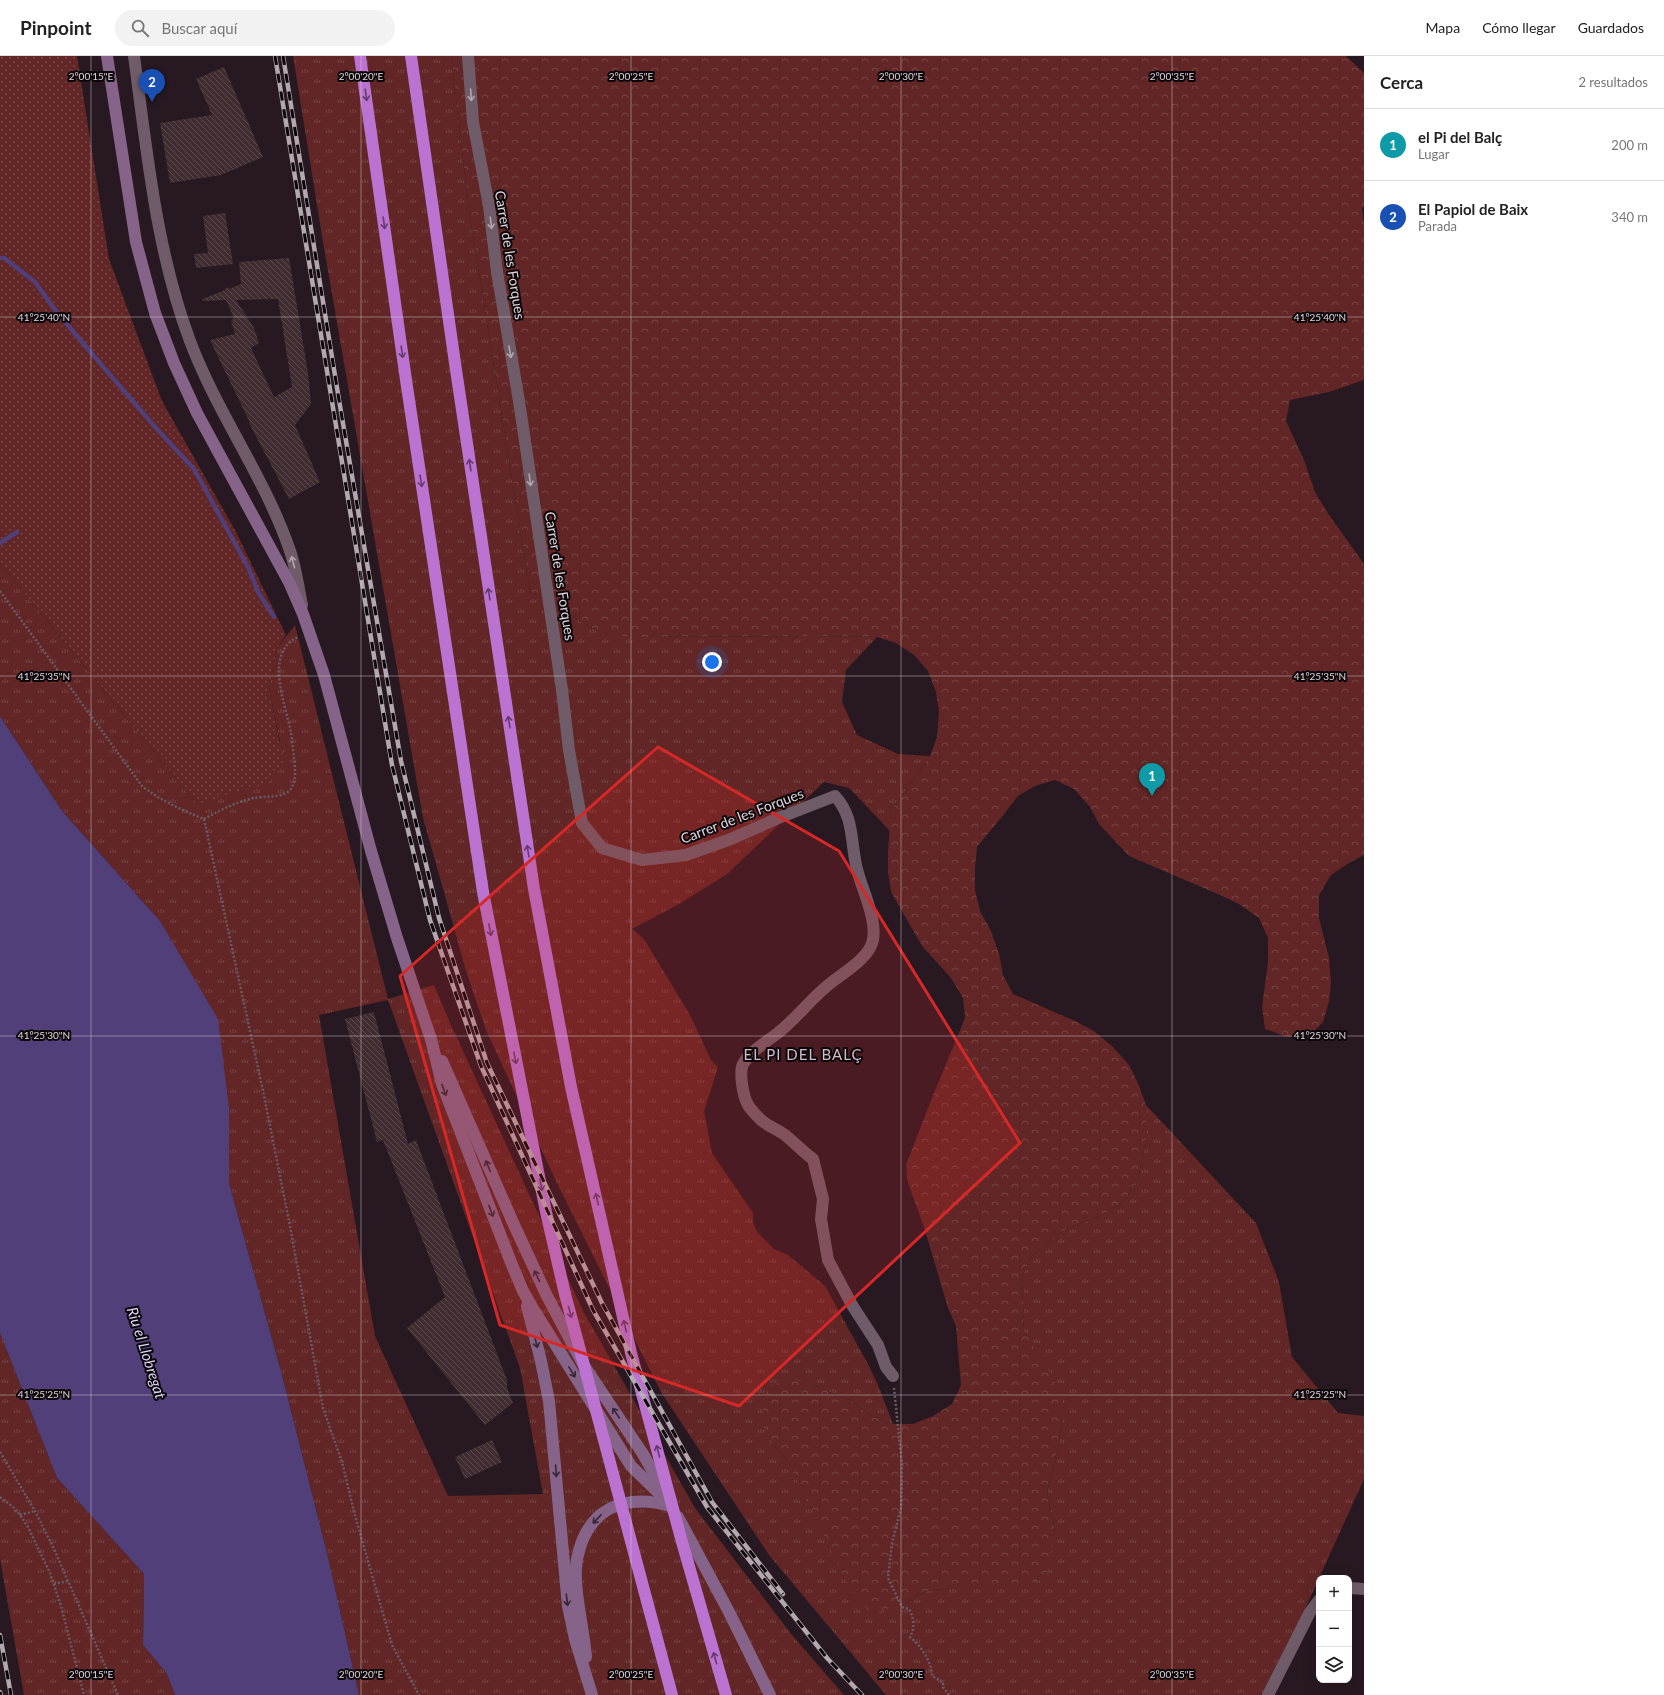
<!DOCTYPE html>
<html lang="es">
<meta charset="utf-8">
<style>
body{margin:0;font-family:Lato,sans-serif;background:#f2f2f2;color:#222}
.controls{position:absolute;right:12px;bottom:12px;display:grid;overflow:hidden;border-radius:8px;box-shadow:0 4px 16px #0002}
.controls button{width:36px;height:36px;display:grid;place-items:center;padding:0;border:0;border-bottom:1px solid #e0e0e0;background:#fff;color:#222;font:20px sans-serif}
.you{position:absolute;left:712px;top:606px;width:14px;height:14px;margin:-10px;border:3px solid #fff;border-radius:50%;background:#1a73e8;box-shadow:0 0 0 6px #1a73e833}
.badge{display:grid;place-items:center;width:26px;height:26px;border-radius:50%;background:#76632a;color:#fff;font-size:13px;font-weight:700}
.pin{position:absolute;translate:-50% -33px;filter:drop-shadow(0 1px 2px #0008)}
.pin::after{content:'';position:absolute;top:21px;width:14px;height:12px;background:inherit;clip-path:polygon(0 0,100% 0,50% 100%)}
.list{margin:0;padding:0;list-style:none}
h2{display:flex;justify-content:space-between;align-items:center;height:52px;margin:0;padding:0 16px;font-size:17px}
h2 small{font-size:13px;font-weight:400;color:#767676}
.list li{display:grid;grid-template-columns:26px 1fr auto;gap:12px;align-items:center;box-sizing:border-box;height:72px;padding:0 16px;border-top:1px solid #e0e0e0}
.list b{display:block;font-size:15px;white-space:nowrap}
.list p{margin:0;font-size:13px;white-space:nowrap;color:#767676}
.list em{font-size:13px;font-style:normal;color:#767676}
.icon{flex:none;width:22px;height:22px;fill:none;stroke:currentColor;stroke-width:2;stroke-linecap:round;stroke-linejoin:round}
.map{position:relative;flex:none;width:1364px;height:1639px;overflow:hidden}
header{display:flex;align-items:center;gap:24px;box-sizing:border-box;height:56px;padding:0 20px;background:#fff;border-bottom:1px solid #e0e0e0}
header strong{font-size:19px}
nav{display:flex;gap:22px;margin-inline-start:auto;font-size:14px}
.search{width:280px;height:36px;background:#f2f2f2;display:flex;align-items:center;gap:10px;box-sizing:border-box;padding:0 14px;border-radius:22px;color:#767676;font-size:15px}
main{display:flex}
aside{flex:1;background:#fff}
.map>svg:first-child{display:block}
.grass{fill:url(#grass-tufts);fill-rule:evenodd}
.forest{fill:url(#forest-crowns)}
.park{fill:url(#park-dots)}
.water{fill:#513f7a}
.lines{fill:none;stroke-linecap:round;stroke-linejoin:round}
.stream{stroke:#513f7a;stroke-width:4.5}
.building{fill:url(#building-back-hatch);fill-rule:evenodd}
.path{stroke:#695c64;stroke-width:2.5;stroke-dasharray:2 2;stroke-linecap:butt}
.minor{stroke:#6f5c68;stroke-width:12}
.tertiary{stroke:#6f5c68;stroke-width:12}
.secondary{stroke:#866388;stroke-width:12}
.motorway{stroke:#bb72d1;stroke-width:12}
.rail-casing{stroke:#b4a8b0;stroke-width:4.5}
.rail{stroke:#0b0609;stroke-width:3;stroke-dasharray:9;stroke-linecap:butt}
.oneway{stroke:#633c6d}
.oneway2{stroke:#b3a5ae}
.oneway3{stroke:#362735}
.marked{fill:#d62828;fill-opacity:0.2;stroke:#d62828;stroke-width:3;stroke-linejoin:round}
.ticks{fill:none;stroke:#e0d5dc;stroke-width:1;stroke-opacity:0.45}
.labels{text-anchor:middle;stroke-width:4;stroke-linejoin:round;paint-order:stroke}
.street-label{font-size:14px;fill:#e0d5dc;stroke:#0b0609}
.neighbourhood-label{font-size:15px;letter-spacing:1px;fill:#d0bbc8;stroke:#0b0609}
.water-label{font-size:15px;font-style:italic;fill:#ddd4f9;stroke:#0b0609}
.ticks-label{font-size:10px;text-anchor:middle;fill:#e0d5dc;stroke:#0b0609;stroke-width:4;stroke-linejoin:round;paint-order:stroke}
</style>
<header>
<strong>Pinpoint</strong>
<div class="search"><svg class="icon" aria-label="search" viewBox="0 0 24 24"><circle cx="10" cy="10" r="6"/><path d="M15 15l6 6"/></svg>Buscar aquí</div>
<nav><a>Mapa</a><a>Cómo llegar</a><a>Guardados</a></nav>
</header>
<main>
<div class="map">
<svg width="1364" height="1639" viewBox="0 0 1364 1639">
<defs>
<pattern id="grass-tufts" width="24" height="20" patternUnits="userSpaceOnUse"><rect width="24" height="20" fill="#612625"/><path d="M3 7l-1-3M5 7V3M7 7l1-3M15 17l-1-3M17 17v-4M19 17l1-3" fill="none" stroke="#774544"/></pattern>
<pattern id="forest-crowns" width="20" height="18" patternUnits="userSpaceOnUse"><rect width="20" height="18" fill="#612625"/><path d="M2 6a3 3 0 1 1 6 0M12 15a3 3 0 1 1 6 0" fill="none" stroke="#774544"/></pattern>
<pattern id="park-dots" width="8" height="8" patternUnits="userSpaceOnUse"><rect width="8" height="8" fill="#612625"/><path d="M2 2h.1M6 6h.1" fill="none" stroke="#774544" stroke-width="1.8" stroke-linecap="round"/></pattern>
<pattern id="building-back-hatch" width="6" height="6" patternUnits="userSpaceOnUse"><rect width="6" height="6" fill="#402d32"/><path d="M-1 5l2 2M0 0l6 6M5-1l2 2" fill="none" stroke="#5b4b4f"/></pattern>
</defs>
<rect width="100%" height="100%" fill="#271821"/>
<g class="grass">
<path d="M 293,0 L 451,0 L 469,154 L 530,535 L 597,575 L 641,581 L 812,580 L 877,581 L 846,614 L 842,646 L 857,679 L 898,698 L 930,700 L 891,755 L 890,775 L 849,732 L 824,726 L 727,818 L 681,847 L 632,873 L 644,883 L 690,959 L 711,1004 L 718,1011 L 704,1055 L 712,1097 L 753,1157 L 753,1166 L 757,1176 L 774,1193 L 788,1199 L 825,1230 L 869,1310 L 878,1329 L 893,1368 L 873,1361 L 851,1345 L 811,1328 L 774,1389 L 908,1545 L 928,1535 L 949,1532 L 1055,1475 L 1047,1436 L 1059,1388 L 1062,1364 L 1062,1342 L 1024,1276 L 1022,1221 L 1030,1202 L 1064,1174 L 1099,1161 L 1122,1147 L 1137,1127 L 1146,1086 L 1146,1049 L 1256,1167 L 1279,1226 L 1292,1301 L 1338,1357 L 1364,1360 L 1364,1423 L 1301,1562 L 1261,1639 L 886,1639 L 769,1499 L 661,1336 L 556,1125 L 486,974 L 467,918 L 423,762 L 323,186 Z"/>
<path d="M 0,507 L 197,748 L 280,685 L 269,633 L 277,592 L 295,569 L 388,943 L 434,929 L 451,969 L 583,1255 L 695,1452 L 792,1579 L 844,1639 L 359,1639 L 327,1497 L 282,1319 L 229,1127 L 229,1052 L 160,865 L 62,755 L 0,660 ZM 388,944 L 520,1312 L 543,1438 L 448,1440 L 375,1280 L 319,959 Z"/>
<path d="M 0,1277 L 57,1422 L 144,1518 L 143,1589 L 167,1618 L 175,1639 L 24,1639 L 0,1503 Z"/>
</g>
<path class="forest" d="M 451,0 L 1346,0 L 1364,17 L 1364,150 L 1362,153 L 1364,167 L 1364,324 L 1329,336 L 1290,344 L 1286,365 L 1304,404 L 1315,436 L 1327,456 L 1364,508 L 1364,799 L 1349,807 L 1331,819 L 1319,839 L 1319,862 L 1329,902 L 1331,926 L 1329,946 L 1323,966 L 1308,981 L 1288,981 L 1265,973 L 1262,951 L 1268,906 L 1268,882 L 1259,862 L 1239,848 L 1220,839 L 1129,800 L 1099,768 L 1090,751 L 1074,733 L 1055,724 L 1035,730 L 1018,740 L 1005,757 L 977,791 L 975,812 L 975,834 L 980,855 L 991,875 L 999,898 L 1003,919 L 1013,938 L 1075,965 L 1094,975 L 1113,991 L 1129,1009 L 1138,1027 L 1146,1049 L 1146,1086 L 1137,1127 L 1122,1147 L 1099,1161 L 1064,1174 L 1030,1202 L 1022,1221 L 1024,1276 L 1051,1318 L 1062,1342 L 1062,1364 L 1059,1388 L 1047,1436 L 1055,1475 L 1046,1523 L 1001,1532 L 949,1532 L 928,1535 L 908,1545 L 871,1559 L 845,1523 L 787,1404 C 760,1374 758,1369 768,1330 L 790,1322 L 811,1328 L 851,1345 L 873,1361 L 893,1368 L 913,1368 L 933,1360 L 952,1348 L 961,1329 L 956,1270 L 948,1252 L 924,1171 L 908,1127 L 906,1109 L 932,1042 L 965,962 L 963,942 L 951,922 L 922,890 L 891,836 L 888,816 L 888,795 L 891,755 L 930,700 L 937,681 L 939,656 L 936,636 L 928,615 L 914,599 L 896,587 L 877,581 L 812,580 L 641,581 L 619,580 L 597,575 L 530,535 L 469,154 Z"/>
<path class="park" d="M 0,0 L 77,0 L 109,203 L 162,345 L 236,476 L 286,579 L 277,592 L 269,633 L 284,707 L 269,727 L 197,748 L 0,507 Z"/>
<path class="water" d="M 0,660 L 62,755 L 160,865 L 218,963 L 229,1052 L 229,1127 L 282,1319 L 327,1497 L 359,1639 L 175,1639 L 167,1618 L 143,1589 L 144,1518 L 57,1422 L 0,1277 Z"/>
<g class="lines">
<g class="stream">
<path d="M 0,202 L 4,202 L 35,226 L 55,254 L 87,292 L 155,371 L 194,413 L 249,513 L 258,536 L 274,561"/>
<path d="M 0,487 L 17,476"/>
</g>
</g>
<g class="building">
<path d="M 224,11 L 263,101 L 221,119 L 170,127 L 160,67 L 212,59 L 196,23 Z"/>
<path d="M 225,157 L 233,208 L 196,212 L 194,198 L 208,197 L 203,160 Z"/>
<path d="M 289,202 L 308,317 L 311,348 L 295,369 L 320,426 L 289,443 L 249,367 L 250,367 L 210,284 L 235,278 L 231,265 L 234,262 L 226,244 L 203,245 L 202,243 L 223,235 L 228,231 L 229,233 L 241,228 L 239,206 ZM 278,243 L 292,331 L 274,341 L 251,292 L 259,287 L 254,272 L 236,244 Z"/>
<path d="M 374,956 L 408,1088 L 416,1084 L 507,1324 L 507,1332 L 513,1347 L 485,1369 L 407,1272 L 445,1241 L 383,1084 L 377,1086 L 345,963 Z"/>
<path d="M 492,1384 L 502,1406 L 465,1423 L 455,1401 Z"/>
</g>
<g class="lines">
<g class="path">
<path d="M 0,535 L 142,730 C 161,745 182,754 204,763"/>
<path d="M 204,763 L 263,1035 L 290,1170 L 323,1352 L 342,1406 L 354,1456 L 392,1589 L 419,1639"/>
<path d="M 204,763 C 220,754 236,746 254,742 C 264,740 283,742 290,734 C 297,725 295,712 294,701 C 293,693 292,685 291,677 C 286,649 263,597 298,581"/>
<path d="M 894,1332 L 902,1409 L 901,1452 L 892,1487 L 888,1522 L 902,1551 L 909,1553 C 914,1562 915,1572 910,1581 C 921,1590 932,1606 932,1620 L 943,1626 L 943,1631 L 949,1639"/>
<path d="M 0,1396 L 35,1455 L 54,1493 L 118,1639"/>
<path d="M 0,1441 L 13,1451 L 20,1459 L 28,1471 L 50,1517 L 61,1550 L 84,1639"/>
<path d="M 20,1459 L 35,1455"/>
<path d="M 54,1528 L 68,1525"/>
</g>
<g class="minor">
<path d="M 468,0 L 473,66 L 489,150 L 497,216 L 519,345 L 562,634 L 569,694 L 582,767 L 602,792 L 642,804 L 686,799 L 731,783 L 776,763 L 835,740 C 855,762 850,786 857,813 C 862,834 877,862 873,884 C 869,902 846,915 832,926 C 812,941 798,961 779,976 C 767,986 751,994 743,1008 C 739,1016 743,1039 747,1047 C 749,1052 756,1059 760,1063 C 767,1070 777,1073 785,1079 C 795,1087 803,1096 813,1103 L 823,1143 L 821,1163 L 828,1204 L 852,1249 L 878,1289 L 886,1311 L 893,1320"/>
<path d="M 1349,1532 L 1364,1533"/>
<path d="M 1268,1639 L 1310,1556 L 1319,1544"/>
</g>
<path class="tertiary" d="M 134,0 C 147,96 156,194 190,285 C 217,357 264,420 289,492 C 296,510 298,530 302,549"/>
<g class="secondary">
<path d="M 107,0 L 136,186 L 155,257 L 174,307 L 197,357 L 290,528 L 303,558 L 324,619 L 371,795 L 397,882 L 431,983 L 442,1028 L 512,1209 L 523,1235 L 532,1251 L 631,1410 L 672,1450"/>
<path d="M 442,1005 L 515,1171 L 547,1240 L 583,1308 L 643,1398 L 666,1439"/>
<path d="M 527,1250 L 541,1305 L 549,1345 L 568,1550 L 575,1583 L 592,1639"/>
<path d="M 678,1461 L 729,1556 L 770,1639"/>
<path d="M 586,1601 C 584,1573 572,1529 577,1503 C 587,1452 624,1437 671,1450"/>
</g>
<g class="motorway">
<path d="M 360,0 L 406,324 L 483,836 L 546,1156 L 565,1238 L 672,1639"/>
<path d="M 411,0 L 456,314 L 534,833 L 571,1031 L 631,1297 L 682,1486 L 726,1639"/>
</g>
<defs>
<g id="rail">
<path d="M 275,0 L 392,709 L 430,864 L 481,1010 L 593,1254 L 707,1451 L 827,1602 L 862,1639"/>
<path d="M 283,0 L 339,344 L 401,705 L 439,862 L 487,1007 L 602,1247 L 712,1446 L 783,1538"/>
<path d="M 0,1579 L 11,1639"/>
<path d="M 0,1636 L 1,1639"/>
</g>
</defs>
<use href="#rail" class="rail-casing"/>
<use href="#rail" class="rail"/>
</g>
<defs><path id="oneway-shaft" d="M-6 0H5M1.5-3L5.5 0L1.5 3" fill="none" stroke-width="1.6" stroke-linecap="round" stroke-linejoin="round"/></defs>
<g class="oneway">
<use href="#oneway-shaft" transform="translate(366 39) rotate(82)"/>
<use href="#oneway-shaft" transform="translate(384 167) rotate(82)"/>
<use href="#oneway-shaft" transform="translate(402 296) rotate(82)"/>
<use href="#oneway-shaft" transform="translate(470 409) rotate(-99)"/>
<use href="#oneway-shaft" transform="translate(421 425) rotate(81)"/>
<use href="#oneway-shaft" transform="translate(489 538) rotate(-99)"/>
<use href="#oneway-shaft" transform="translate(509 666) rotate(-99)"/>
<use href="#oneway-shaft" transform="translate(528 795) rotate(-99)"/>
<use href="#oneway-shaft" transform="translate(490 874) rotate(79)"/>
<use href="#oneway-shaft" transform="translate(515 1002) rotate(79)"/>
<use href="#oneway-shaft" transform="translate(541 1129) rotate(79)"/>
<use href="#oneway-shaft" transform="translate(597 1143) rotate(-103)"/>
<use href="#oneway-shaft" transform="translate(570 1256) rotate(75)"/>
<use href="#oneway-shaft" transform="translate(625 1270) rotate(-103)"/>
<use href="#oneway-shaft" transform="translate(658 1395) rotate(-105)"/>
<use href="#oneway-shaft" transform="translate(715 1602) rotate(-106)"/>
</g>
<g class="oneway2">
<use href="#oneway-shaft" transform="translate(471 39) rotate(86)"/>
<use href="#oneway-shaft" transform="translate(491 167) rotate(83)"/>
<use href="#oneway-shaft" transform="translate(510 296) rotate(80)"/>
<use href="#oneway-shaft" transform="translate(530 424) rotate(82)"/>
<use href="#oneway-shaft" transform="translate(293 506) rotate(-105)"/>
</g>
<g class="oneway3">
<use href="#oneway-shaft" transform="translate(444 1034) rotate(69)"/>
<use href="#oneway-shaft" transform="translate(488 1110) rotate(-113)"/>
<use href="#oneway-shaft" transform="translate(491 1155) rotate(69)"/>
<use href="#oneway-shaft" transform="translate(537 1220) rotate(-115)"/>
<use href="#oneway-shaft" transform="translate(536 1286) rotate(76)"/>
<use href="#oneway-shaft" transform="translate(572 1316) rotate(58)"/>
<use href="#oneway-shaft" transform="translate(616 1357) rotate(-124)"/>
<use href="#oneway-shaft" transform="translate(556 1415) rotate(86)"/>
<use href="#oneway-shaft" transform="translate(597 1463) rotate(134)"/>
<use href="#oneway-shaft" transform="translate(567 1544) rotate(83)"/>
</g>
<path class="marked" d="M 658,691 L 839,795 L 1020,1087 L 739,1350 L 500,1269 L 400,920 Z"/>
<path class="ticks" d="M 91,0 L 91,1639M 361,0 L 361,1639M 631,0 L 631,1639M 901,0 L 901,1639M 1172,0 L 1172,1639M 0,261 L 1364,261M 0,620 L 1364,620M 0,980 L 1364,980M 0,1339 L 1364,1339"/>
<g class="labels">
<g class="street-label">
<text transform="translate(510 199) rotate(81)" y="5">Carrer de les Forques</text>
<text transform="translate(560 520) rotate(81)" y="5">Carrer de les Forques</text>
<text transform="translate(742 760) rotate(-21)" y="5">Carrer de les Forques</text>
</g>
<g class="neighbourhood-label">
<text x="803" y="1004">EL PI DEL BALÇ</text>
</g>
<g class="water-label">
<text transform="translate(146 1297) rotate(72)" y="5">Riu el Llobregat</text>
</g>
</g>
<g class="ticks-label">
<text x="91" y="24">2°00'15"E</text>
<text x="361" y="24">2°00'20"E</text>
<text x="631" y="24">2°00'25"E</text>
<text x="901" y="24">2°00'30"E</text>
<text x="1172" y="24">2°00'35"E</text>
<text x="44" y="265">41°25'40"N</text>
<text x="1320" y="265">41°25'40"N</text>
<text x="44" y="624">41°25'35"N</text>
<text x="1320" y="624">41°25'35"N</text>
<text x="44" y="983">41°25'30"N</text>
<text x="1320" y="983">41°25'30"N</text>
<text x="44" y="1342">41°25'25"N</text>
<text x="1320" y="1342">41°25'25"N</text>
<text x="91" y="1622">2°00'15"E</text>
<text x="361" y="1622">2°00'20"E</text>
<text x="631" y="1622">2°00'25"E</text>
<text x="901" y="1622">2°00'30"E</text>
<text x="1172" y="1622">2°00'35"E</text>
</g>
</svg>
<div class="controls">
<button>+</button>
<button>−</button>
<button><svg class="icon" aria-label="layers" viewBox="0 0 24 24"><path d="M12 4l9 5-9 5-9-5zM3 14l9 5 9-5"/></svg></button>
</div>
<div class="you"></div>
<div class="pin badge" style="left:1152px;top:740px;background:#0f9aa8">1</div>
<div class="pin badge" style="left:152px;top:46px;background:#1a4fb4">2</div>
</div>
<aside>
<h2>Cerca<small>2 resultados</small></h2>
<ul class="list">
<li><span class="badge" style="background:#0f9aa8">1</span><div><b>el Pi del Balç</b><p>Lugar</p></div><em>200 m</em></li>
<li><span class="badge" style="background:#1a4fb4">2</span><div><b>El Papiol de Baix</b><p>Parada</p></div><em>340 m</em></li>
</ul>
</aside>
</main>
